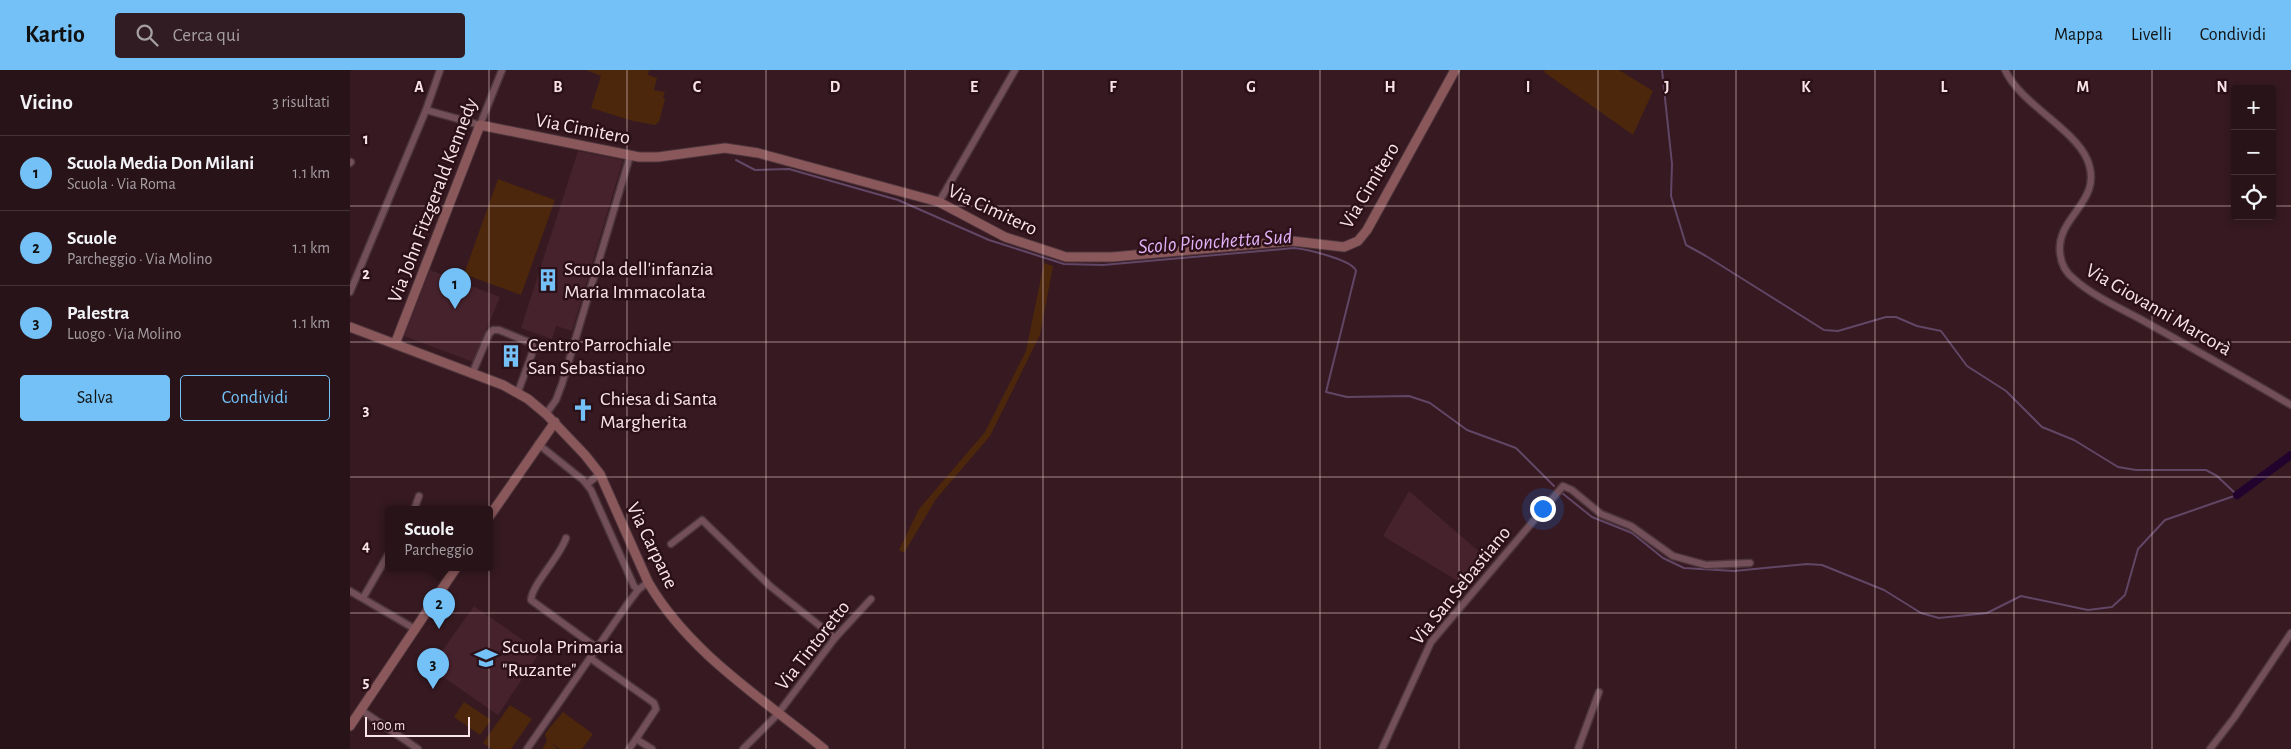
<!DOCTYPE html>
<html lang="it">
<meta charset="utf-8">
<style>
body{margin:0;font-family:"Alegreya Sans",sans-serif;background:#301c22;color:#f1f3f6}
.controls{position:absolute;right:15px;top:15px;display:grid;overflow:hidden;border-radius:5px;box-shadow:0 2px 8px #0003}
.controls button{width:45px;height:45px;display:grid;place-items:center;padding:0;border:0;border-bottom:1px solid #443238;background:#281319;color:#f1f3f6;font:25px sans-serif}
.scale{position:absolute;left:15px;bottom:12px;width:105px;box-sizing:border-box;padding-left:5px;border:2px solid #f9e4e8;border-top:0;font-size:14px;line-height:18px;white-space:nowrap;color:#f9e4e8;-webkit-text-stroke:4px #2c1018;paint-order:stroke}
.you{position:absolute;left:1192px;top:438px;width:18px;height:18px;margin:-12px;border:4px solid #fff;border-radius:50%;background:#1a73e8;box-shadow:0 0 0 8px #1a73e833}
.badge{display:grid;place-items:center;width:32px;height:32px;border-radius:50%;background:#73c1f6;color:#111;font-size:16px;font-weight:700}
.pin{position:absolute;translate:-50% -41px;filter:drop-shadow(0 1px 2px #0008)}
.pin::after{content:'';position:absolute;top:26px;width:18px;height:15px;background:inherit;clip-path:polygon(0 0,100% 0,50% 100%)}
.popup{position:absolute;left:35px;top:436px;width:108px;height:65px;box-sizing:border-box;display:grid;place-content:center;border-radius:5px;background:#281319;filter:drop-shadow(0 1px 4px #0005);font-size:16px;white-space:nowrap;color:#a59ea2}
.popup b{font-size:19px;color:#f1f3f6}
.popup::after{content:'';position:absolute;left:50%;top:100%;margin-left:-10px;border:10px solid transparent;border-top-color:#281319}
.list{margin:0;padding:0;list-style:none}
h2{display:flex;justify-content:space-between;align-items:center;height:65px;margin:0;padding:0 20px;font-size:21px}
h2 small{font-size:16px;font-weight:400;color:#a59ea2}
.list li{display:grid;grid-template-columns:32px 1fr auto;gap:15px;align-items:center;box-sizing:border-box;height:75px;padding:0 20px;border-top:1px solid #443238}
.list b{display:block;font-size:19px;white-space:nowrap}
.list p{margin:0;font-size:16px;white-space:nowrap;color:#a59ea2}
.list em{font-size:16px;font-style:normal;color:#a59ea2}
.actions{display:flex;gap:10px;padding:15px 20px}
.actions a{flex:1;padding:11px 0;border:1px solid #73c1f6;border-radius:5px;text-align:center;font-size:18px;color:#73c1f6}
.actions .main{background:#73c1f6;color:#111}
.icon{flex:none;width:28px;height:28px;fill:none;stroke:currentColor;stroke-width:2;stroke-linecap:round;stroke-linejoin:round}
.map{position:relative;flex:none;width:1941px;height:679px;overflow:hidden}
header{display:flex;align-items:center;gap:30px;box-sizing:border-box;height:70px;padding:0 25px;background:#73c1f6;color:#111}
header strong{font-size:24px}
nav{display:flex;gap:28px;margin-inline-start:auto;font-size:18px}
.search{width:350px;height:45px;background:#301c22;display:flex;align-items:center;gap:12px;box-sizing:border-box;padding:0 18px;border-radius:5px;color:#a59ea2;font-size:19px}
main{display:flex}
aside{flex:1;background:#281319}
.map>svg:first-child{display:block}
.built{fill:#46222c}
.green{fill:#4c270c}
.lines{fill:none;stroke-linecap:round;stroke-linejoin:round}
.stream{stroke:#624665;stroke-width:2}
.canal{stroke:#21032d;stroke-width:8}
.street-casing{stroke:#4d353c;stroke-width:9}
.secondary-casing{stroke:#4d353c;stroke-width:11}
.street{stroke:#735059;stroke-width:6}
.secondary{stroke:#8a585a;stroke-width:9}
.grid{fill:none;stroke:#f9e4e8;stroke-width:1;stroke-opacity:0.55}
.labels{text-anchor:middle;stroke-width:5;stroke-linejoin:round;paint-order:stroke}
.street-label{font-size:20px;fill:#f9e4e8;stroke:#2c1018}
.poi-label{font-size:20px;fill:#f9e4e8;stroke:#2c1018;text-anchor:start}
.water-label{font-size:21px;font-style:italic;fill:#e0b1f7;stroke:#2c1018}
.grid-label{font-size:16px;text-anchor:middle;font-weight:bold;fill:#f9e4e8;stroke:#2c1018;stroke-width:5;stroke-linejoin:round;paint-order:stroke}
</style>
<header>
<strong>Kartio</strong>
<div class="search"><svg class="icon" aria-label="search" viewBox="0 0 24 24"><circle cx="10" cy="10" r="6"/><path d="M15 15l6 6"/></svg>Cerca qui</div>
<nav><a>Mappa</a><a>Livelli</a><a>Condividi</a></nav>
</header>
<main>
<aside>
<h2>Vicino<small>3 risultati</small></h2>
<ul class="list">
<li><span class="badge">1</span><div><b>Scuola Media Don Milani</b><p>Scuola · Via Roma</p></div><em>1.1 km</em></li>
<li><span class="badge">2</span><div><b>Scuole</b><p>Parcheggio · Via Molino</p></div><em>1.1 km</em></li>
<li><span class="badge">3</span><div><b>Palestra</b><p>Luogo · Via Molino</p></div><em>1.1 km</em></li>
</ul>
<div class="actions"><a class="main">Salva</a><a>Condividi</a></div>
</aside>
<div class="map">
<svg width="1941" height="679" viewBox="0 0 1941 679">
<rect width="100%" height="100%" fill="#361921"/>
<g class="built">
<path d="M 228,81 L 273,90 L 222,261 L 206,256 L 202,269 L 171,258 Z"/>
<path d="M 80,200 L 150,227 L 123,292 L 54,266 Z"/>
<path d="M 1059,421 L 1140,491 L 1118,517 L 1033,466 Z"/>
<path d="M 124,536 L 190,582 L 148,645 L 80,598 Z"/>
</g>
<g class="green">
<path d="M 236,0 L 299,0 L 298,5 L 307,8 L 304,20 L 315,22 L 313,27 L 315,29 L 309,52 L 305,55 L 283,51 L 241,38 L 251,6 Z"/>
<path d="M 1195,0 L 1269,0 L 1303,21 L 1283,65 L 1194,2 Z"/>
<path d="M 148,109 L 205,130 L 171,225 L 114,204 Z"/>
<path d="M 694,193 L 703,196 L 690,265 L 640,366 L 586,429 L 554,483 L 549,480 L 569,439 L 635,362 L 676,281 Z"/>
<path d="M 114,632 L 141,650 L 130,665 L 104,647 Z"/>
<path d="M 160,635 L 182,649 L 161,679 L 142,679 L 133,673 Z"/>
<path d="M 213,642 L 243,664 L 232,679 L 210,679 L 200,672 L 208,679 L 192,679 L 197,671 L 195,665 L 197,661 Z"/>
</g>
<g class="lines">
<g class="stream">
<path d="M 386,90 L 405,100 L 439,99 L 548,130 L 639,170 L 714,194 L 753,195 L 944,178 C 956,179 1003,190 1006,201 L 976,322 L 997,327 L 1059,326 L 1080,333 L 1117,360 L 1166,378 L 1204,416"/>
<path d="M 1212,423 L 1242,447 L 1282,463 L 1313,488 L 1334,498 L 1384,501 L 1457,494 L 1472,495 L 1534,520 L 1571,543 L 1589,548 L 1637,543 L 1671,526 L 1738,540 L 1762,537 L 1775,525 L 1788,479 L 1815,450 L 1887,425 L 1867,406 L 1856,400 L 1786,400 L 1768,397 L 1724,370 L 1692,357 L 1656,321 L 1617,296 L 1591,261 L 1567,256 L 1546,247 L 1536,247 L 1488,261 L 1474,260 L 1356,186 L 1336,175 L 1321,126 L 1322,94 L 1312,0"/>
</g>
<path class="canal" d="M 1887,425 L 1941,385"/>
<defs>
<g id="street">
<path d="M 1655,0 C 1670,33 1723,58 1737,89 C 1755,132 1706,145 1710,183 C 1711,193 1716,203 1724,209 C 1743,226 1770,238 1792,250 C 1842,278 1892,306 1941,335"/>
<path d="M 76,40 L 130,55 L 152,0"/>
<path d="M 0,93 L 1,92"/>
<path d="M 589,132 L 665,0"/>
<path d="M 0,222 L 76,40 L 90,0"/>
<path d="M 122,304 L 139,264 L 143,260 L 149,260 L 181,273 L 184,278 L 168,322"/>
<path d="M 196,344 L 206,330 L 212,314 L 280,86"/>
<path d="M 188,374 L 233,410 L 241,420 L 284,516 L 288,520"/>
<path d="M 237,414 L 250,404"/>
<path d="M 64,440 L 69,426"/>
<path d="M 216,468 C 210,487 182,514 181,530 L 247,578"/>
<path d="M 321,474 L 352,450 L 420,516 L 485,568"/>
<path d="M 0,521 L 65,559"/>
<path d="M 13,528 L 39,483"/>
<path d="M 240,588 L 304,633 L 306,639 L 286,669 L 302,679"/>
<path d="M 11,640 L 68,679"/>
<path d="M 177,679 L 276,536 L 288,520 L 298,512"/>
<path d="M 279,679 L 286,669"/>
<path d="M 393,679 L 427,645 L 485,568 L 521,529"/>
<path d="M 1032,679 L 1081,572 L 1213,416 L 1222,420 L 1251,444 L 1281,456 L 1323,486 L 1356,495 L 1400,493"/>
<path d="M 1228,679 L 1249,622"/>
<path d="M 1860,679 L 1884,648 L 1941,563"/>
</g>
<g id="secondary">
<path d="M 0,257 L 153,315 L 178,329 L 196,344 L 235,385 L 250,404 L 298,512 C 339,583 412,628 474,679"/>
<path d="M 45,274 L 130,55 L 289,87 L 308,87 L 375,78 L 408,83 L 589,132 L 655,167 L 716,187 L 762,187 L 942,171 L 994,177 L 1008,171 L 1017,160 L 1105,0"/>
<path d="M 139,447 L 205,352"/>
<path d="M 0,656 L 106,498"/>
</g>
</defs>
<use href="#street" class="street-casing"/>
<use href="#secondary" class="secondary-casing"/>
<use href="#street" class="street"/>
<use href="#secondary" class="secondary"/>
</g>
<path class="grid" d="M 139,0 L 139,679M 277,0 L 277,679M 416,0 L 416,679M 555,0 L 555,679M 693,0 L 693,679M 832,0 L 832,679M 970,0 L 970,679M 1109,0 L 1109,679M 1248,0 L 1248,679M 1386,0 L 1386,679M 1525,0 L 1525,679M 1664,0 L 1664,679M 1802,0 L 1802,679M 0,136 L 1885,136M 1922,136 L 1941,136M 0,272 L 1941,272M 0,407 L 1941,407M 0,543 L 1941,543"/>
<defs>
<symbol id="building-bare" viewBox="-9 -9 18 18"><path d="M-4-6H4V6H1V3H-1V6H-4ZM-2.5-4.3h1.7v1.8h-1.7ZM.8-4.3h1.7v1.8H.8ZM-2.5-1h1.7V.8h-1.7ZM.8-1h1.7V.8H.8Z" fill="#73c1f6" stroke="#2c1018" stroke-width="2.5" paint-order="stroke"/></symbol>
<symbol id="church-bare" viewBox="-9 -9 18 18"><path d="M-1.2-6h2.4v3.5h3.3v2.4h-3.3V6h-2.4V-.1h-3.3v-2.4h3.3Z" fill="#73c1f6" stroke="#2c1018" stroke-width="2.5" paint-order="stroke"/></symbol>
<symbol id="school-bare" viewBox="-9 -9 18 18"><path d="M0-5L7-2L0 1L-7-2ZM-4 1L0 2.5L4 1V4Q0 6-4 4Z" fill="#73c1f6" stroke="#2c1018" stroke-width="2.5" paint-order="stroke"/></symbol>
</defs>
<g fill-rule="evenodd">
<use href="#building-bare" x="182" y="194" width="32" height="32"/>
<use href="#building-bare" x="145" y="270" width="32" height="32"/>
<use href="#church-bare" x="217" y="324" width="32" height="32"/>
<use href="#school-bare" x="120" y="572" width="32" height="32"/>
</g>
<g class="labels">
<g class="street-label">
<text transform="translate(233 58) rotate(11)" y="7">Via Cimitero</text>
<text transform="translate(1019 115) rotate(-59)" y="7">Via Cimitero</text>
<text transform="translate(82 130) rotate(-69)" y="7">Via John Fitzgerald Kennedy</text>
<text transform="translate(643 139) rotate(25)" y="7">Via Cimitero</text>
<text transform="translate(1809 239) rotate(30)" y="7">Via Giovanni Marcorà</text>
<text transform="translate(303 475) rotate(64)" y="7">Via Carpane</text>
<text transform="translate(1110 515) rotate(-51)" y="7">Via San Sebastiano</text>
<text transform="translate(462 575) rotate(-52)" y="7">Via Tintoretto</text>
</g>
<g class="poi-label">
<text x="214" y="205">Scuola dell'infanzia<tspan x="214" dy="23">Maria Immacolata</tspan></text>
<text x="178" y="281">Centro Parrochiale<tspan x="178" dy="23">San Sebastiano</tspan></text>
<text x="250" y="335">Chiesa di Santa<tspan x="250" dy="23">Margherita</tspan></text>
<text x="152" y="583">Scuola Primaria<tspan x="152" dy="23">"Ruzante"</tspan></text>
</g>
<g class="water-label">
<text transform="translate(865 171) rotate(-4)" y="7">Scolo Pionchetta Sud</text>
</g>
</g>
<g class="grid-label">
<text x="69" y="22">A</text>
<text x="208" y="22">B</text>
<text x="347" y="22">C</text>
<text x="485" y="22">D</text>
<text x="624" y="22">E</text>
<text x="763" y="22">F</text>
<text x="901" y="22">G</text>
<text x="1040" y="22">H</text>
<text x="1178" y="22">I</text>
<text x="1317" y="22">J</text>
<text x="1456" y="22">K</text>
<text x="1594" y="22">L</text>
<text x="1733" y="22">M</text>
<text x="1872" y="22">N</text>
<text x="16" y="74">1</text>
<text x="16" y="209">2</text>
<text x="16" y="345">3</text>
<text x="16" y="481">4</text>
<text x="16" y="617">5</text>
</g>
</svg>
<div class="controls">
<button>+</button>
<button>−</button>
<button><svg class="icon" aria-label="locate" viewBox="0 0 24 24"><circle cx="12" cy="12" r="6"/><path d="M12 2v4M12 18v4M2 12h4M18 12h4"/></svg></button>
</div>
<div class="scale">100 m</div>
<div class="you"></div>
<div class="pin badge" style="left:105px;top:239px">1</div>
<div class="pin badge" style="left:89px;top:559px">2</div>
<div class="popup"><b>Scuole</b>Parcheggio</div>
<div class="pin badge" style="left:83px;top:619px">3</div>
</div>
</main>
